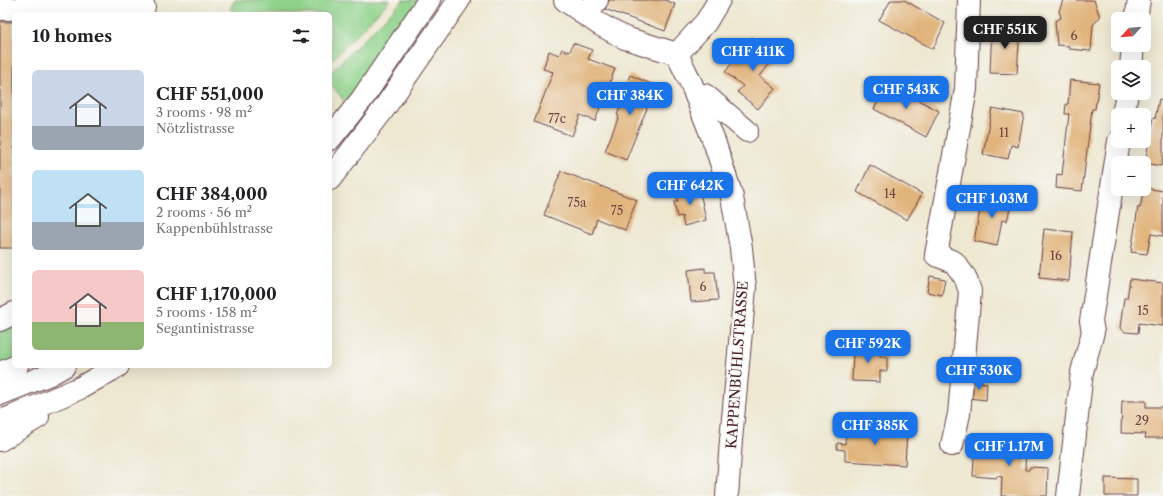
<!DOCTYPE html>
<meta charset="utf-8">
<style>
body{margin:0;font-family:"Libre Caslon Text",serif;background:#f6f6f6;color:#202124;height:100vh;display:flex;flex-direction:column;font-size:15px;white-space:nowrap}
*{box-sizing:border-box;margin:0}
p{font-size:13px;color:#757577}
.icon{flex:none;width:22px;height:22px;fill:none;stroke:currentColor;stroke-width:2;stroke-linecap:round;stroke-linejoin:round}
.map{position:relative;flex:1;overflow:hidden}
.sheet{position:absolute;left:12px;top:12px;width:320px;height:356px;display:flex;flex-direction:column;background:#fff;border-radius:6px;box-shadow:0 4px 16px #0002}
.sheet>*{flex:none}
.needle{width:26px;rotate:244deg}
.fabs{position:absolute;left:1111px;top:12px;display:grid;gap:8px}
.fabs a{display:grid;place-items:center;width:40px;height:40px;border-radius:6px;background:#fff;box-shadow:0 4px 16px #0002;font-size:20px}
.price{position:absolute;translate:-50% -34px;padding:0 9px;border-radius:8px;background:#1a73e8;color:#fff;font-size:13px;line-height:26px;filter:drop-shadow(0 1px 2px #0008)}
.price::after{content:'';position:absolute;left:50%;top:24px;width:12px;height:9px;margin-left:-6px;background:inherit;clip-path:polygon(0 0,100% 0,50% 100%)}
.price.on{background:#222;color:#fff}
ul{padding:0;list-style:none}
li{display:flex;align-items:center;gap:12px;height:100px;padding:0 20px}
li span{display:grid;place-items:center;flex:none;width:112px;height:80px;border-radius:6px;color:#555}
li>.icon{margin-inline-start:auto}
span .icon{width:48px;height:48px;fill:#fffc;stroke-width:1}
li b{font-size:17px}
h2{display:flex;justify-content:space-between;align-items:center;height:48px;padding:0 20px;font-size:17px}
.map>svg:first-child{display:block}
.green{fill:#90d38b;stroke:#6d795b}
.building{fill:#e1b47c}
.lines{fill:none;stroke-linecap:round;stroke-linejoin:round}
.minor-casing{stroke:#633d44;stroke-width:24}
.minor{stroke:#fff;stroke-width:22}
.labels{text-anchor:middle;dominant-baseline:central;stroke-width:3;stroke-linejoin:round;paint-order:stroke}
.number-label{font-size:12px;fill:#70443f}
.street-label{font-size:14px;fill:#4a1f2b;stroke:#f6f6f2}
</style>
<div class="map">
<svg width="1163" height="496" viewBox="0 0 1163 496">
<rect width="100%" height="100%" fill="#f6f6f2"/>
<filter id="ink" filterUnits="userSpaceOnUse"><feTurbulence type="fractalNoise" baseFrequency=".025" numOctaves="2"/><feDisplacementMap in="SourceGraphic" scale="8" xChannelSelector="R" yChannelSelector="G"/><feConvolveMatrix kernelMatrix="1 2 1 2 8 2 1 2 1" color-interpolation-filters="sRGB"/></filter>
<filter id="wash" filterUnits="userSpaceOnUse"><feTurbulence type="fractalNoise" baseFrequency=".012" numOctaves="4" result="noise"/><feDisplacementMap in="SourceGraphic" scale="16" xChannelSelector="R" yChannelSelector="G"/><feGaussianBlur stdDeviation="0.9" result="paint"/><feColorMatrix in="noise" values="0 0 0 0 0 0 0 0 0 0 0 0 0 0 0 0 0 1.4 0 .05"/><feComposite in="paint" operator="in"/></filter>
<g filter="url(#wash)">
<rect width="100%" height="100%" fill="#eee8d1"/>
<!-- green -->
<g class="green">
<polygon points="235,0 390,0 330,62 330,14 238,14 230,9"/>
<polygon points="403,0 418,0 379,56 345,102 330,83 330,73"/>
<polygon points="14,323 14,360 0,364 0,330"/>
</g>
<g id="blocks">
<!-- building -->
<g class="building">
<polygon points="609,0 665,0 675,4 665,31 605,9"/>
<polygon points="891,0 904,0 945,23 933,49 879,20"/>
<polygon points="1063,0 1094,0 1100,17 1093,25 1091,51 1069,49 1069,46 1057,45 1055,21 1061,18 1059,11"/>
<rect x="0" y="22" width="14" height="226"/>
<polygon points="992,25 1020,27 1017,74 990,73"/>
<polygon points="752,37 776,55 760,76 775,88 758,109 737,92 743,86 725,72"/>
<polygon points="573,43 592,50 588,59 615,69 595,121 580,115 572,136 534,122 553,72 543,69 549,51 559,55 562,49 570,52"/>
<polygon points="630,75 656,86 626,160 605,151 619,116 617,115 622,103 625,104 627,99 621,96"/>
<polygon points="1070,80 1099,83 1095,109 1092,109 1082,191 1056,188 1057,174 1062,175 1069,114 1065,114 1066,104 1068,104"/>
<polygon points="887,83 939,111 926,137 874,109"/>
<polygon points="1159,99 1163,100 1163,156 1161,166 1145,163 1153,118 1155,119"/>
<polygon points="992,108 1024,114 1018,147 1011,145 1008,159 983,154"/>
<polygon points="870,165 922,194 907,220 857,192"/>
<polygon points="561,171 637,200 625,230 597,219 592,234 544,215"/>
<polygon points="699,187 706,220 684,226 682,216 677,217 674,202 678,202 675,192"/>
<polygon points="1144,188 1163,191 1163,236 1151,234 1147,254 1131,252 1138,207 1140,208"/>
<polygon points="983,194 1012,200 1007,221 1002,220 997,246 974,241"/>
<polygon points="1044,229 1073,232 1069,281 1039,278"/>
<polygon points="705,268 705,272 715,272 718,300 691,302 688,270"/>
<polygon points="930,276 945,279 942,295 927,292"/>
<polygon points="1130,279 1163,283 1163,326 1139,323 1138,333 1125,332 1120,328 1124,298 1127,298"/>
<polygon points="853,346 881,347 880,357 887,357 887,371 880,371 880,382 852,381"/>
<polygon points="973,382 987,383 986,400 968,398 969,392 973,392"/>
<polygon points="1122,401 1146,401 1146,407 1163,407 1163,438 1145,438 1146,434 1121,433"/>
<polygon points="846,428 907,431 905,465 845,461 845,450 837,449 837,443 845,444"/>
<polygon points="975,438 1026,440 1025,470 1029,470 1030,467 1048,468 1047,496 1001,496 1002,477 997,476 997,478 973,476"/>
<polygon points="1105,478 1137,479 1137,496 1105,496"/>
</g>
</g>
</g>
<g filter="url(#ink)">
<use href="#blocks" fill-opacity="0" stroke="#633d44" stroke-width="1"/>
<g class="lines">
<!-- minor casing -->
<g class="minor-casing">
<g id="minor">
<polyline points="565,0 599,24 625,38 677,54"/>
<polyline points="0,9 133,8 144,7"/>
<polyline points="585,15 597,0"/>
<polyline points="1136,19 1139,0"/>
<polyline points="677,54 691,83 715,144 732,197 741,248 745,288 731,440 727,496"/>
<polyline points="677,54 706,22 719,0"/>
<polyline points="1131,67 1133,45"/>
<polyline points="696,96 705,95 747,131"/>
<polyline points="1123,115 1127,93"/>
<polyline points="330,139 362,99 429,0"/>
<polyline points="330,179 383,110 459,0"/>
<polyline points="0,320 14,313"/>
<polyline points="0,373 17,366"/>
<polyline points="0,394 50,374 64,366"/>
<polyline points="0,421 14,416 80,388 118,366"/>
<polyline points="0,440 38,417"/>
<polyline points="952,445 959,414 970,291 965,277 954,262 936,255 966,89 969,0"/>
<polyline points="1068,496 1082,372 1093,332 1091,321 1119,141"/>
</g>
</g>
<!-- minor -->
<use href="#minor" class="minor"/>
</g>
</g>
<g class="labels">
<!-- number labels -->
<g class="number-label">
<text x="1074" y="35">6</text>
<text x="557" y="118">77c</text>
<text x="1004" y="132">11</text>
<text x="890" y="193">14</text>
<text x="577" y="202">75a</text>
<text x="617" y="210">75</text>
<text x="1056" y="255">16</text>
<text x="703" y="286">6</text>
<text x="1143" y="310">15</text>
<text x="1142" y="420">29</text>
</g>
<!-- street labels -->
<g class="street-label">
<text transform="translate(737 365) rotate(-86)">KAPPENBÜHLSTRASSE</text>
</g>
</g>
</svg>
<div class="fabs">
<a><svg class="needle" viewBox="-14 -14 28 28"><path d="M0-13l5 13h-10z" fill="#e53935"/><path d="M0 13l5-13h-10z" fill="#757577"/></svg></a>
<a><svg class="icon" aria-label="layers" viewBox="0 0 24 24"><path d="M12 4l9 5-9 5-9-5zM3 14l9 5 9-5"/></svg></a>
<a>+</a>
<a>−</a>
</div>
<b class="price on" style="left:1005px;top:50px">CHF 551K</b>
<b class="price" style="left:753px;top:72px">CHF 411K</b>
<b class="price" style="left:906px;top:110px">CHF 543K</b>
<b class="price" style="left:630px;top:116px">CHF 384K</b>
<b class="price" style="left:690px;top:206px">CHF 642K</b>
<b class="price" style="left:992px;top:219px">CHF 1.03M</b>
<b class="price" style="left:868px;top:364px">CHF 592K</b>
<b class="price" style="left:979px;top:391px">CHF 530K</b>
<b class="price" style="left:875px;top:446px">CHF 385K</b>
<b class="price" style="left:1009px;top:467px">CHF 1.17M</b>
<section class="sheet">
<h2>10 homes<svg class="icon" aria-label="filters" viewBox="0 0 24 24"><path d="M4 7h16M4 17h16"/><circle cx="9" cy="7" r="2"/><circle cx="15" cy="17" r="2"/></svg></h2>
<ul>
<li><span style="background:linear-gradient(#c9d6e8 70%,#9aa5b1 0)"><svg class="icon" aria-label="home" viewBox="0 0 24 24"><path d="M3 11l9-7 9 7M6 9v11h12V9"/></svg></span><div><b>CHF 551,000</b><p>3 rooms · 98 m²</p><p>Nötzlistrasse</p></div></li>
<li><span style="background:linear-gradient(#bfe0f5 65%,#9aa5b1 0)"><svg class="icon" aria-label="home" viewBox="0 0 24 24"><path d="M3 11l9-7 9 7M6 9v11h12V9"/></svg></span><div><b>CHF 384,000</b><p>2 rooms · 56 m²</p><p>Kappenbühlstrasse</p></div></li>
<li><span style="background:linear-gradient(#f6c9c9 65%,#8fb573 0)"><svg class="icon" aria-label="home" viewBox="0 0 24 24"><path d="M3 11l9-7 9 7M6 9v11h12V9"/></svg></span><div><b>CHF 1,170,000</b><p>5 rooms · 158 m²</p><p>Segantinistrasse</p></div></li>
</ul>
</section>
</div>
